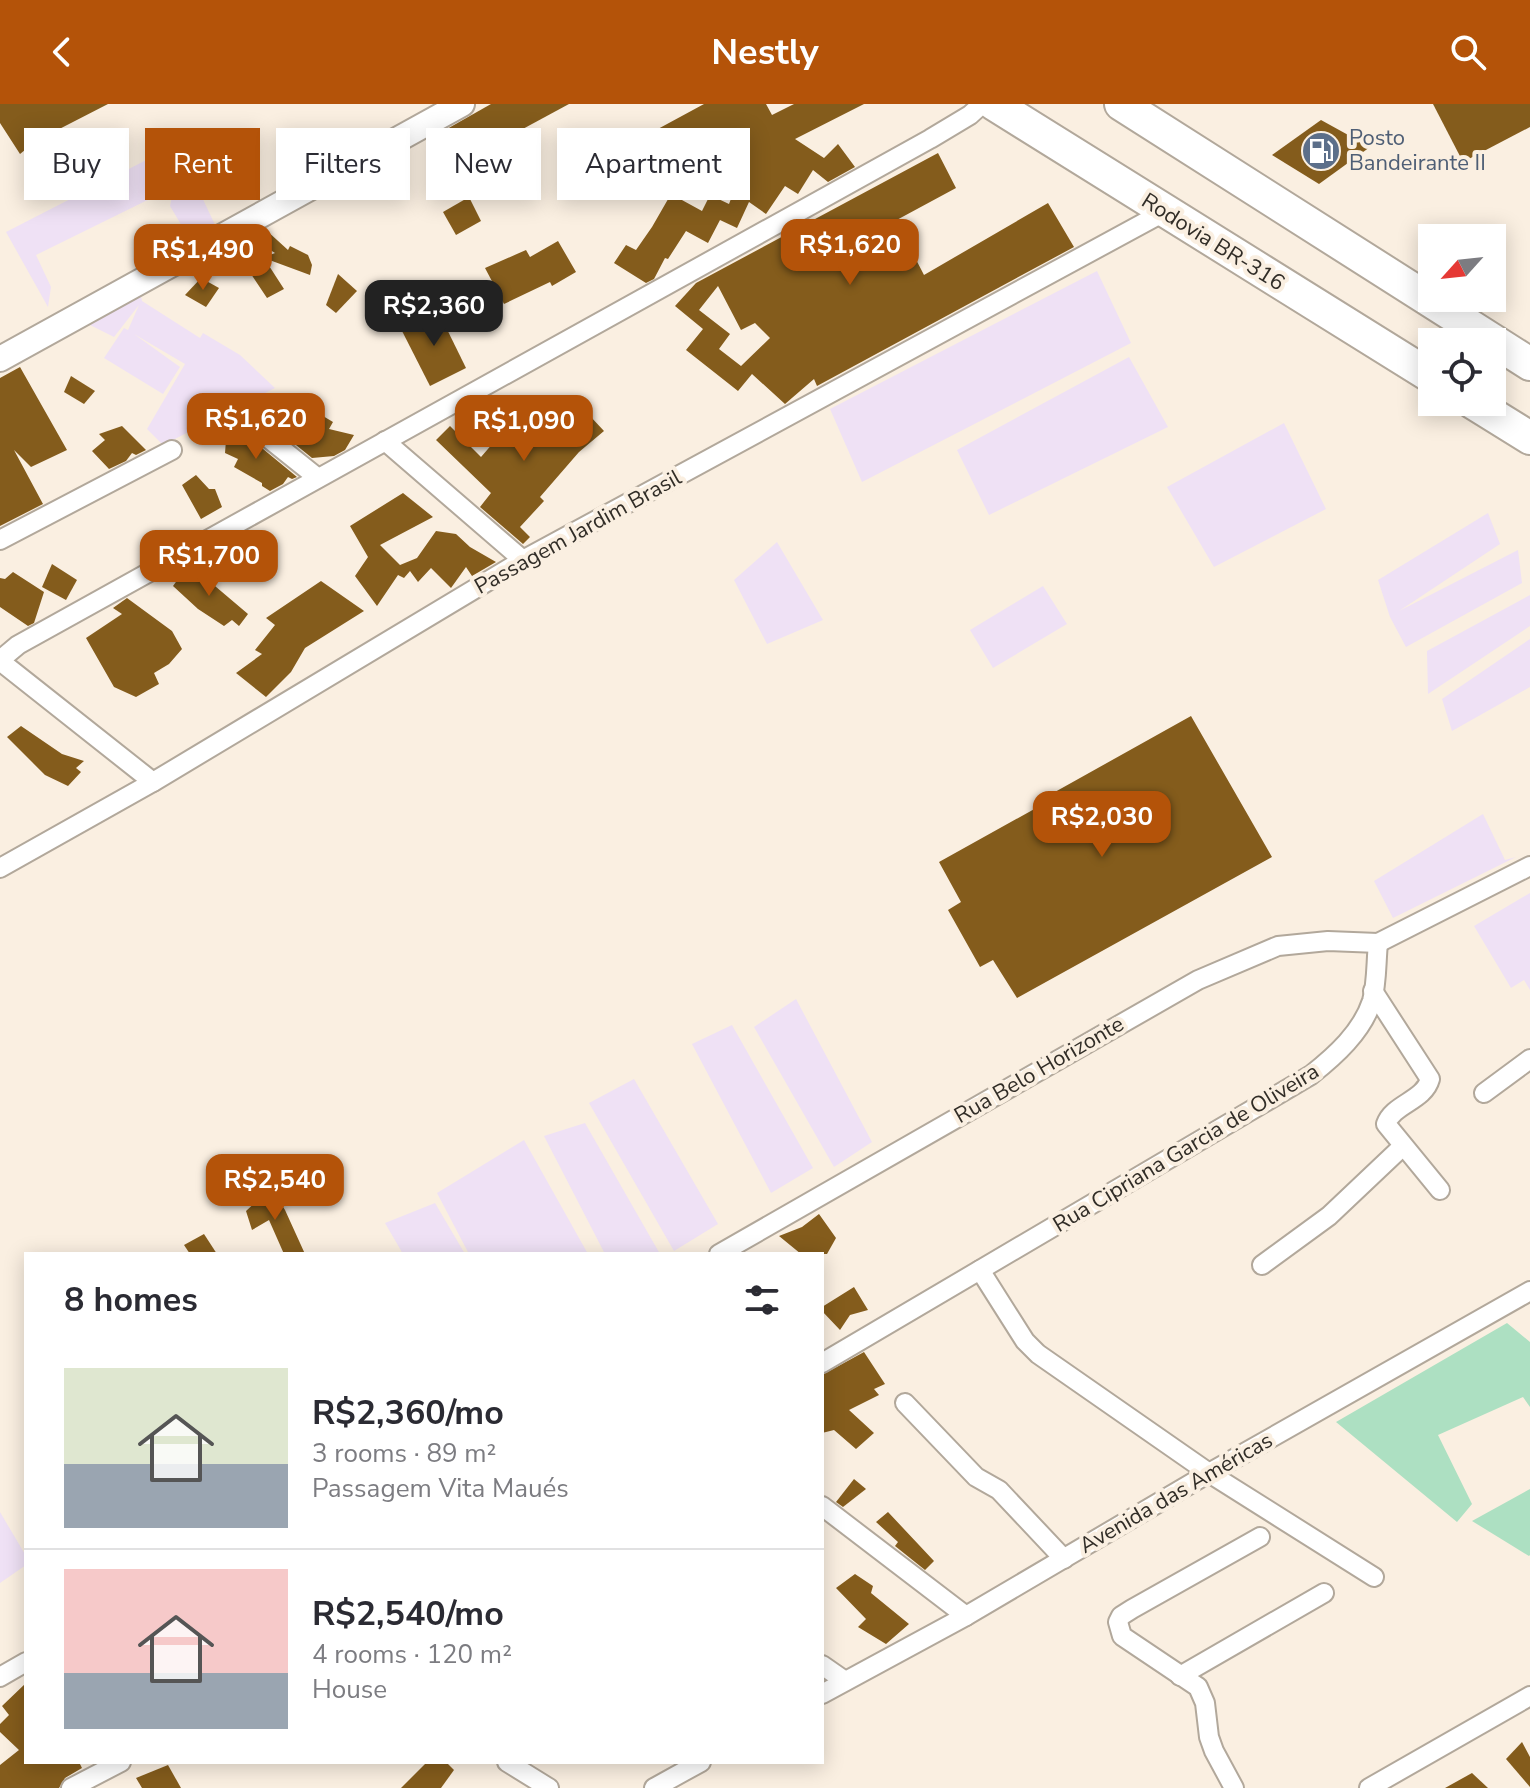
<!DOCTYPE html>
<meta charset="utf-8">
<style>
body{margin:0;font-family:"Nunito Sans",sans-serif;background:#f2f2f3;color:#2b2b33;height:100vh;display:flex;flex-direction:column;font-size:30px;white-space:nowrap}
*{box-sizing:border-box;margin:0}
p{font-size:26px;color:#7c7c81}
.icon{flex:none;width:44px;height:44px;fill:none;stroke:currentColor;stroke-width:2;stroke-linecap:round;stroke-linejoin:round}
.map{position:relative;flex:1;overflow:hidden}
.details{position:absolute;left:24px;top:1148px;width:800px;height:512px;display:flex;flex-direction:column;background:#fff;border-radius:0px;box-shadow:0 4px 20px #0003}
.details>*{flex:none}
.hud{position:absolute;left:24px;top:24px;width:800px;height:72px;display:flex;gap:16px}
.needle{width:52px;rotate:243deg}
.buttons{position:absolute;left:1418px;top:120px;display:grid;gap:16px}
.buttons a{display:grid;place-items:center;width:88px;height:88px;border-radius:0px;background:#fff;box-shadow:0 4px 20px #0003;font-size:40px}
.price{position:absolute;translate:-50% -68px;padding:0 18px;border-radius:16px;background:#b45309;color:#fff;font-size:26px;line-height:52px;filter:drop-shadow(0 2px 4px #0008)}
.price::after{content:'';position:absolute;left:50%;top:48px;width:24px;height:18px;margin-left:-12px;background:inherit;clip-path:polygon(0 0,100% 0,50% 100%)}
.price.active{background:#222;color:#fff}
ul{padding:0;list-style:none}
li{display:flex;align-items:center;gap:24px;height:200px;padding:0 40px}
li+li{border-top:2px solid #e1e1e2}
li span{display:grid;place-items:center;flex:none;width:224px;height:160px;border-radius:0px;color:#555}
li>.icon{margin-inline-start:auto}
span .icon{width:96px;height:96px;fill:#fffc;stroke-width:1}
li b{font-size:34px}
h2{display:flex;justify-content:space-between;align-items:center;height:96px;padding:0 40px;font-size:34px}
.tag{padding:0 28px;border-radius:0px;background:#fff;box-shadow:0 4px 20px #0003;font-size:28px;line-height:72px}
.tag.active{background:#b45309;color:#fff}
header{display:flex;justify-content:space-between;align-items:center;height:104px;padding:0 40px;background:#b45309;color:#fff;font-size:36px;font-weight:700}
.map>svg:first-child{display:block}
.industrial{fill:#efe1f5}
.green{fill:#ade0c2}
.building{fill:#845c1c;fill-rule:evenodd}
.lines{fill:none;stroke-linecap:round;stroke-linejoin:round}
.street-casing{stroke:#b2a89b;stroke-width:22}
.secondary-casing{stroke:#b2a89b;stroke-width:28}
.highway-casing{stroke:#b2a89b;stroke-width:36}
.street{stroke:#fff;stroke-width:18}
.secondary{stroke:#fff;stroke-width:24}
.highway{stroke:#fff;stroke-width:32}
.labels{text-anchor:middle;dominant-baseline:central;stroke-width:8;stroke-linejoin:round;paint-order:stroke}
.service-label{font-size:22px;fill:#4e5e75;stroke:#faefe1;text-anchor:start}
.street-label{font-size:22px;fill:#312d27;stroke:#faefe1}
</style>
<header><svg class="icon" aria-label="back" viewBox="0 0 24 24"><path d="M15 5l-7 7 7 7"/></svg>Nestly<svg class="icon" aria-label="search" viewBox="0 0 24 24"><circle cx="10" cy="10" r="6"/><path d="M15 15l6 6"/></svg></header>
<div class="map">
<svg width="1530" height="1684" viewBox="0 0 1530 1684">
<rect width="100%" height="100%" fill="#faefe1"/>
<!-- industrial -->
<g class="industrial">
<polygon points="195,31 202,58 191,70 217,125 192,139 170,102 174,83 36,151 51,183 48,203 6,128"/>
<polygon points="1097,167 1131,239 862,378 830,305"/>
<polygon points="141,192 142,197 200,234 203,229 240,251 275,284 163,341 147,325 185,260 134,230 180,263 163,290 104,254 124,224 128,226 139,201 114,233 90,221"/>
<polygon points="1129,253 1168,323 989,411 957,346"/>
<polygon points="1284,319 1326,405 1214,463 1167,383"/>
<polygon points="1488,409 1500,440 1399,507 1518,446 1522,479 1406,543 1390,513 1378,476"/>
<polygon points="777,438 823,516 767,540 734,476"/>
<polygon points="1043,482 1067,520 993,564 970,526"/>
<polygon points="1530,491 1530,522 1428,590 1427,547"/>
<polygon points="1530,535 1530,583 1452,627 1442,595"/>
<polygon points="1483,710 1505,756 1516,753 1393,814 1374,777"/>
<polygon points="1530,789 1530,886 1524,876 1511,884 1474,822"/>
<polygon points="796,895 872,1038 834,1063 754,923"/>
<polygon points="732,921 813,1064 771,1089 692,940"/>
<polygon points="634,975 718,1120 674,1147 589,999"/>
<polygon points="585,1019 660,1150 605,1150 544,1032"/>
<polygon points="524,1036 588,1150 469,1150 437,1089"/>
<polygon points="435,1099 465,1150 403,1150 385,1119"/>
<polygon points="0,1408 26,1452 26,1461 0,1479"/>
</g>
<!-- green -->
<g class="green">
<polygon points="1507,1219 1530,1238 1530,1303 1523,1293 1438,1331 1472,1400 1457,1418 1336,1318"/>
<polygon points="1530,1385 1530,1451 1529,1452 1472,1417"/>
</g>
<!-- building -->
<g class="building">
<polygon points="0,0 108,0 36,37 20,50 0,19"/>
<polygon points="491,0 569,0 449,65 431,34"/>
<polygon points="704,0 766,0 772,11 794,0 864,0 795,35 824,54 838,40 855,63 828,78 813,66 798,90 785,82 766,110 749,98 737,124 720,116 708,139 686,127 668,155 665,154 654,175 646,179 614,159 626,141 636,146 652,123 671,90 702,107 710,91 729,100 745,58 726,46 705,72 688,58 696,44 625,83 608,52"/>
<polygon points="1433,0 1530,0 1530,23 1463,58"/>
<polygon points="1321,16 1370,43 1319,80 1272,51"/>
<path d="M938 49 956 84 880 125 894 151 910 144 924 171 1048 99 1074 143 817 282 814 275 785 300 752 270 738 287 686 246 703 225 675 202 696 179ZM718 182 741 226 755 219 770 234 741 262 719 245 730 230 699 206Z"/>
<polygon points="469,93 481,117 456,131 443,108"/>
<polygon points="266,126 288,146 290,142 308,151 312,161 310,171 264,154 284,185 267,194 245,161 275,149 253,135"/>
<polygon points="558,137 576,168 552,182 550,178 504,200 485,164 526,146 530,153"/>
<polygon points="338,170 357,187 336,209 326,201"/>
<polygon points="201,174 219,184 206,203 185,191"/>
<polygon points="438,207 466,264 430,282 401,225"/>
<polygon points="20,263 67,346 31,363 14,346 43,400 0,422 0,274"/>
<polygon points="71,272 95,287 84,300 64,288"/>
<polygon points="575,296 604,327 579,348 540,393 544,397 520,423 530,433 523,440 480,403 491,389 436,336 450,322 481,353 519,309 540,328"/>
<polygon points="298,297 333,318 329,325 354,331 345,346 334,352 312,354 280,328"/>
<polygon points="122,322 146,346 136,351 132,349 126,357 109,365 92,347 105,336 99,330"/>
<polygon points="241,323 246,331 297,373 292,375 288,373 283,380 270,387 262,382 262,379 234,363 238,355 225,349 226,336"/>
<polygon points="196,371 209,385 215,385 222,403 201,415 182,381"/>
<polygon points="403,389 433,413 380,441 400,461 417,454 436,427 456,430 470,443 496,458 472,472 466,463 451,484 431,464 418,478 410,467 404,474 398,471 377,502 355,472 368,453 350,422"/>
<polygon points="52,460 77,476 66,496 42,483"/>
<polygon points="189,460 248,510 239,522 232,516 224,522 198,505 173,482"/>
<polygon points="13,468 44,488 34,519 28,522 0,503 0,474 5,475"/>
<polygon points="321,477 364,507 305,544 291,568 266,593 236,569 262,550 255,546 275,521 266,514"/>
<polygon points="127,494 172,527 182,545 169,560 154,569 159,580 136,593 114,583 86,534 122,510 113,504"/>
<polygon points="1191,612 1272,753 1017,894 993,856 980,863 948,806 961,798 939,758 1038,703 1037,698"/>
<polygon points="21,622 62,650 84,657 76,664 81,668 68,682 45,671 7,633"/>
<polygon points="271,1084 285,1106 305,1150 284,1150 269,1116 252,1126 246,1107"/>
<polygon points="819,1110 836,1134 827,1150 801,1150 779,1132 802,1123"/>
<polygon points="204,1130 217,1150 190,1150 184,1141"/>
<polygon points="854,1183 868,1206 850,1211 840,1226 822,1207 822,1203"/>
<polygon points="864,1248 885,1280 874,1285 879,1291 849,1306 874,1329 856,1345 834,1326 822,1329 822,1271"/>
<polygon points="854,1375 866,1385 843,1403 836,1398"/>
<polygon points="888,1408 934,1457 925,1466 895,1442 898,1438 876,1418"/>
<polygon points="855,1470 873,1482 871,1489 909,1520 886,1540 858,1523 866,1515 836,1484"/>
<polygon points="26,1579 26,1658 79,1658 82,1664 65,1674 59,1684 0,1684 0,1661 19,1646 0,1628 0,1620 9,1611 2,1602"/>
<polygon points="1522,1638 1530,1653 1530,1683 1506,1655"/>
<polygon points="427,1658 446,1658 454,1666 441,1684 401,1684"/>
<polygon points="168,1661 181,1684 142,1684 136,1674"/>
<polygon points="1472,1669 1488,1684 1445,1684"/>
</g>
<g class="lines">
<!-- street casing -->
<g class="street-casing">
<g id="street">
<polyline points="253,322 318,374"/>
<polyline points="385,337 523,456"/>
<polyline points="0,436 172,346"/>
<polyline points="0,556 18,541 930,35 970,11 982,0"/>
<polyline points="0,557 153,678"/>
<polyline points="0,764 153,678 523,456 1164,108"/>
<polyline points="1378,839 1530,762"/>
<path d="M1373 887 1430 975C1424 997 1393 1000 1386 1020L1440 1086"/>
<polyline points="1484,989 1530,955"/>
<polyline points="719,1150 1198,876 1278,842 1328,837 1378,839"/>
<polyline points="1262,1161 1329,1112 1403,1042"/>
<polyline points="980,1166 1025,1237 1038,1250 1209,1369 1374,1473"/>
<path d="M822 1259 1311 971C1335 952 1362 928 1372 897 1377 879 1376 858 1378 839"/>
<polyline points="905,1299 976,1373 999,1386 1064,1455"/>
<polyline points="822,1402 966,1512"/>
<polyline points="822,1561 845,1577"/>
<polyline points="1180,1572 1324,1489"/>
<polyline points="0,1573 26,1558"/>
<polyline points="822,1590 966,1512 1209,1369 1530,1187"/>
<polyline points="507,1658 549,1684"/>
<polyline points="71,1684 121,1658"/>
<polyline points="654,1684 701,1658"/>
<polyline points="1234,1684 1214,1647 1209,1633 1205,1599 1198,1583 1122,1532 1118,1518 1121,1512 1132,1505 1260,1433"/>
<polyline points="1369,1684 1530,1592"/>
</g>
</g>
<!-- secondary casing -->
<g class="secondary-casing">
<polyline id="secondary" points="0,255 462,0"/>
</g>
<!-- highway casing -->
<g class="highway-casing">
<g id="highway">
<polyline points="994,0 1432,273"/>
<polyline points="1121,0 1530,260"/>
<polyline points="1472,298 1530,334"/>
</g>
</g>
<!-- street -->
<use href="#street" class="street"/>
<!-- secondary -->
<use href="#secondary" class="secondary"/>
<!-- highway -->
<use href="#highway" class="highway"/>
</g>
<!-- icons -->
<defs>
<g id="fuel-disc" transform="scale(2)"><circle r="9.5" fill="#5c6f8a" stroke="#faefe1"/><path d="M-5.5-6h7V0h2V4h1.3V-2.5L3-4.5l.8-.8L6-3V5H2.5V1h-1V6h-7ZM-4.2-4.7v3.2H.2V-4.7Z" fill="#fff"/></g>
</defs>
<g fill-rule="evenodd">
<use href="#fuel-disc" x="1321" y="47"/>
</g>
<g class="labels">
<!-- service labels -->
<g class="service-label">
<text x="1349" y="34">Posto<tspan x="1349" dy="25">Bandeirante II</tspan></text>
</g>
<!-- street labels -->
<g class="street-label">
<text transform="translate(1213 138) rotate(32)">Rodovia BR-316</text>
<text transform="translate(578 428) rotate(-29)">Passagem Jardim Brasil</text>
<text transform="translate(1039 966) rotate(-30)">Rua Belo Horizonte</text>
<text transform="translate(1186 1044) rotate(-31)">Rua Cipriana Garcia de Oliveira</text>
<text transform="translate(1176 1389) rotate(-30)">Avenida das Américas</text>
</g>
</g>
</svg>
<div class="buttons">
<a><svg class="needle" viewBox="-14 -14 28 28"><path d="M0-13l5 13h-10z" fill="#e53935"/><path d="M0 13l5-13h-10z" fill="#7c7c81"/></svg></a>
<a><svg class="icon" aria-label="locate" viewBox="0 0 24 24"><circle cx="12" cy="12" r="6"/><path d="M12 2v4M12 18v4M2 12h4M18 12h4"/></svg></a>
</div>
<b class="price" style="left:850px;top:183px">R$1,620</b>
<b class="price" style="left:203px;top:188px">R$1,490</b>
<b class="price active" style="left:434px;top:244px">R$2,360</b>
<b class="price" style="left:256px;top:357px">R$1,620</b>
<b class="price" style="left:524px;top:359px">R$1,090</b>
<b class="price" style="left:209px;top:494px">R$1,700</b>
<b class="price" style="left:1102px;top:755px">R$2,030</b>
<b class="price" style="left:275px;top:1118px">R$2,540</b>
<div class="hud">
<a class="tag">Buy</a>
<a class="tag active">Rent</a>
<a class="tag">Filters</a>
<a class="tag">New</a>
<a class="tag">Apartment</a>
</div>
<section class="details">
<h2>8 homes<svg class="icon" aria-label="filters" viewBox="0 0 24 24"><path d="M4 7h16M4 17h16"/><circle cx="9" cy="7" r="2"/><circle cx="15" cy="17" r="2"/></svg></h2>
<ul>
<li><span style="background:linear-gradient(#dfe7d0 60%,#9aa5b1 0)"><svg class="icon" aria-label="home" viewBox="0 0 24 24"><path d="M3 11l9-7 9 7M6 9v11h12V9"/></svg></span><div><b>R$2,360/mo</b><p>3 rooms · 89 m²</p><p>Passagem Vita Maués</p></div></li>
<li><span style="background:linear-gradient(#f6c9c9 65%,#9aa5b1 0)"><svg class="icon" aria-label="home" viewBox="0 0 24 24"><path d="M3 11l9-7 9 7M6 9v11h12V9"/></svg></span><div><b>R$2,540/mo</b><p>4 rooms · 120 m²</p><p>House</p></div></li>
</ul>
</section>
</div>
